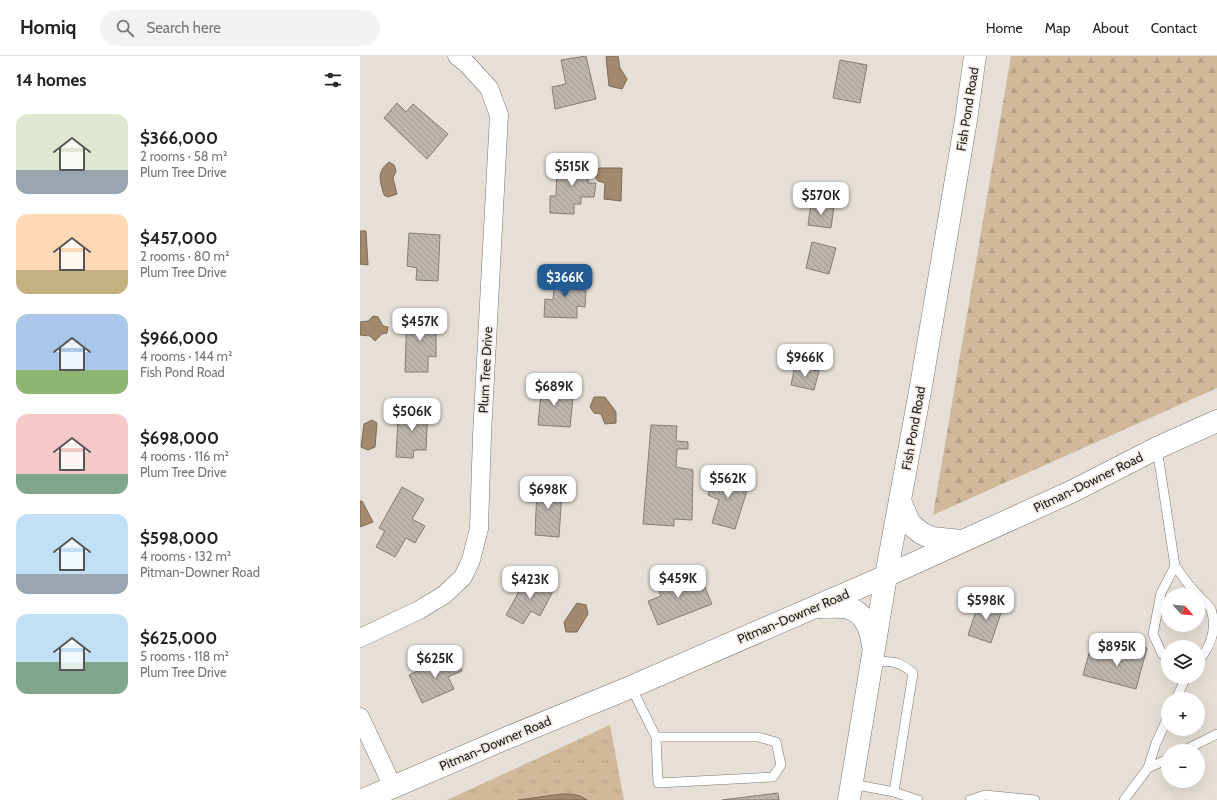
<!DOCTYPE html>
<meta charset="utf-8">
<style>
body{margin:0;font-family:Cabin,sans-serif;background:#f2f2f2;color:#222;height:100vh;display:flex;flex-direction:column;font-size:15px;white-space:nowrap}
*{box-sizing:border-box;margin:0}
p{font-size:13px;color:#767676}
.icon{flex:none;width:22px;height:22px;fill:none;stroke:currentColor;stroke-width:2;stroke-linecap:round;stroke-linejoin:round}
.map{position:relative;flex:1;overflow:hidden}
.sheet{display:flex;flex-direction:column;background:#fff;width:360px}
.sheet>*{flex:none}
.needle{width:26px;rotate:117deg}
.fabs{position:absolute;left:801px;top:532px;display:grid;gap:8px}
.fabs a{display:grid;place-items:center;width:44px;height:44px;border-radius:50%;background:#fff;box-shadow:0 4px 16px #0002;font-size:20px}
.price{position:absolute;translate:-50% -34px;padding:0 9px;border-radius:8px;background:#fff;color:#222;font-size:13px;line-height:26px;filter:drop-shadow(0 1px 2px #0008)}
.price::after{content:'';position:absolute;left:50%;top:24px;width:12px;height:9px;margin-left:-6px;background:inherit;clip-path:polygon(0 0,100% 0,50% 100%)}
.price.current{background:#225b93;color:#fff}
ul{padding:0;list-style:none}
li{display:flex;align-items:center;gap:12px;height:100px;padding:0 16px}
li span{display:grid;place-items:center;flex:none;width:112px;height:80px;border-radius:12px;color:#555}
li>.icon{margin-inline-start:auto}
span .icon{width:48px;height:48px;fill:#fffc;stroke-width:1}
li b{font-size:17px}
h2{display:flex;justify-content:space-between;align-items:center;height:48px;padding:0 16px;font-size:17px}
header{display:flex;align-items:center;gap:24px;box-sizing:border-box;height:56px;padding:0 20px;background:#fff;border-bottom:1px solid #e0e0e0}
header strong{font-size:19px}
nav{display:flex;gap:22px;margin-inline-start:auto;font-size:14px}
.search{width:280px;height:36px;background:#f2f2f2;display:flex;align-items:center;gap:10px;box-sizing:border-box;padding:0 14px;border-radius:22px;color:#767676;font-size:15px}
main{display:flex;flex:1;min-height:0}
.map>svg:first-child{display:block}
.grass{fill:url(#grass-tufts)}
.forest{fill:url(#forest-firs)}
.water{fill:#a2896d;stroke:#7c6a55}
.building{fill:url(#building-back-hatch);stroke:#837d77}
.lines{fill:none;stroke-linecap:round;stroke-linejoin:round}
.lane-casing{stroke:#7a746d;stroke-width:10}
.street-casing{stroke:#7a746d;stroke-width:19}
.secondary-casing{stroke:#7a746d;stroke-width:23}
.lane{stroke:#fff;stroke-width:9}
.street{stroke:#fff;stroke-width:18}
.secondary{stroke:#fff;stroke-width:22}
.labels{text-anchor:middle;dominant-baseline:central;stroke-width:3.5;stroke-linejoin:round;paint-order:stroke}
.street-label{font-size:13px;fill:#22201d;stroke:#f2ece5}
</style>
<header>
<strong>Homiq</strong>
<div class="search"><svg class="icon" aria-label="search" viewBox="0 0 24 24"><circle cx="10" cy="10" r="6"/><path d="M15 15l6 6"/></svg>Search here</div>
<nav><a>Home</a><a>Map</a><a>About</a><a>Contact</a></nav>
</header>
<main>
<section class="sheet">
<h2>14 homes<svg class="icon" aria-label="filters" viewBox="0 0 24 24"><path d="M4 7h16M4 17h16"/><circle cx="9" cy="7" r="2"/><circle cx="15" cy="17" r="2"/></svg></h2>
<ul>
<li><span style="background:linear-gradient(#dfe7d0 70%,#9aa5b1 0)"><svg class="icon" aria-label="home" viewBox="0 0 24 24"><path d="M3 11l9-7 9 7M6 9v11h12V9"/></svg></span><div><b>$366,000</b><p>2 rooms · 58 m²</p><p>Plum Tree Drive</p></div></li>
<li><span style="background:linear-gradient(#ffd9b3 70%,#c2b280 0)"><svg class="icon" aria-label="home" viewBox="0 0 24 24"><path d="M3 11l9-7 9 7M6 9v11h12V9"/></svg></span><div><b>$457,000</b><p>2 rooms · 80 m²</p><p>Plum Tree Drive</p></div></li>
<li><span style="background:linear-gradient(#a9c7e8 70%,#8fb573 0)"><svg class="icon" aria-label="home" viewBox="0 0 24 24"><path d="M3 11l9-7 9 7M6 9v11h12V9"/></svg></span><div><b>$966,000</b><p>4 rooms · 144 m²</p><p>Fish Pond Road</p></div></li>
<li><span style="background:linear-gradient(#f6c9c9 75%,#7fa58c 0)"><svg class="icon" aria-label="home" viewBox="0 0 24 24"><path d="M3 11l9-7 9 7M6 9v11h12V9"/></svg></span><div><b>$698,000</b><p>4 rooms · 116 m²</p><p>Plum Tree Drive</p></div></li>
<li><span style="background:linear-gradient(#bfe0f5 75%,#9aa5b1 0)"><svg class="icon" aria-label="home" viewBox="0 0 24 24"><path d="M3 11l9-7 9 7M6 9v11h12V9"/></svg></span><div><b>$598,000</b><p>4 rooms · 132 m²</p><p>Pitman-Downer Road</p></div></li>
<li><span style="background:linear-gradient(#bfe0f5 60%,#7fa58c 0)"><svg class="icon" aria-label="home" viewBox="0 0 24 24"><path d="M3 11l9-7 9 7M6 9v11h12V9"/></svg></span><div><b>$625,000</b><p>5 rooms · 118 m²</p><p>Plum Tree Drive</p></div></li>
</ul>
</section>
<div class="map">
<svg width="857" height="744" viewBox="0 0 857 744">
<defs>
<pattern id="grass-tufts" width="24" height="20" patternUnits="userSpaceOnUse"><rect width="24" height="20" fill="#d1b89a"/><path d="M3 7l-1-3M5 7V3M7 7l1-3M15 17l-1-3M17 17v-4M19 17l1-3" fill="none" stroke="#b39e84"/></pattern>
<pattern id="forest-firs" width="22" height="20" patternUnits="userSpaceOnUse"><rect width="22" height="20" fill="#d1b89a"/><path d="M5 1l3.5 6h-7zM16 11l3.5 6h-7z" fill="#b39e84"/></pattern>
<pattern id="building-back-hatch" width="6" height="6" patternUnits="userSpaceOnUse"><rect width="6" height="6" fill="#bbb5ae"/><path d="M-1 5l2 2M0 0l6 6M5-1l2 2" fill="none" stroke="#a09b95"/></pattern>
</defs>
<rect width="100%" height="100%" fill="#e5dfd7"/>
<!-- grass -->
<polygon class="grass" points="250,669 264,744 87,744"/>
<!-- forest -->
<polygon class="forest" points="651,0 857,0 857,332 573,459"/>
<!-- water -->
<g class="water">
<polygon points="247,0 258,0 260,12 267,23 262,33 249,30 246,1"/>
<path d="M29 106 34 109 36 115 33 122 37 138 28 141 24 139C20 125 16 116 29 106Z"/>
<polygon points="239,112 262,112 261,145 244,143 245,127 238,125 233,118"/>
<polygon points="0,175 6,175 8,209 0,208"/>
<polygon points="13,260 18,261 23,270 28,271 27,277 22,278 15,285 10,280 0,279 0,266 8,265"/>
<polygon points="234,341 245,341 256,356 256,367 245,368 241,358 234,357 230,351"/>
<polygon points="12,364 17,367 15,391 8,394 1,391 4,368"/>
<polygon points="0,445 2,445 13,466 0,471"/>
<polygon points="217,547 226,549 228,558 217,576 206,576 204,566"/>
<path d="M202 738C211 738 219 738 227 744H158Z"/>
</g>
<!-- building -->
<g class="building">
<polygon points="226,0 236,43 195,53 192,31 206,28 201,4"/>
<polygon points="480,4 507,9 500,47 473,42"/>
<polygon points="37,47 46,56 53,48 88,78 67,103 24,62"/>
<polygon points="207,105 230,106 228,127 236,127 234,141 221,141 221,148 214,148 214,158 190,157 190,140 196,140 197,111 206,112"/>
<polygon points="451,147 474,150 471,172 448,169"/>
<polygon points="49,177 80,179 78,225 56,224 57,212 47,210"/>
<polygon points="452,186 476,192 469,218 446,212"/>
<polygon points="195,218 219,220 218,234 226,234 225,251 217,250 217,262 184,261 185,243 193,244"/>
<polygon points="47,256 67,256 67,266 76,267 76,301 68,300 68,316 45,316"/>
<polygon points="435,310 459,315 454,334 431,329"/>
<polygon points="182,326 200,327 200,340 213,342 210,371 178,369"/>
<polygon points="46,350 68,351 66,394 54,394 53,402 36,401 38,362 44,362"/>
<polygon points="291,369 317,370 316,385 328,386 328,393 317,393 316,411 333,414 332,464 314,463 314,470 283,468"/>
<polygon points="356,416 390,425 375,473 352,467 359,444 348,439"/>
<polygon points="184,423 198,424 197,436 202,436 199,481 175,479 177,432 183,433"/>
<polygon points="42,431 64,443 52,463 65,470 55,487 46,482 35,501 16,491 25,475 19,472"/>
<polygon points="312,518 318,532 341,522 352,548 298,569 288,545 301,540 295,526"/>
<polygon points="168,519 194,533 180,560 171,555 163,568 146,559"/>
<polygon points="620,543 643,551 631,587 608,579"/>
<polygon points="768,588 787,592 776,633 723,619 730,594 764,603"/>
<polygon points="94,598 102,615 88,621 94,633 62,647 49,619"/>
<polygon points="418,737 419,744 362,744"/>
</g>
<g class="lines">
<!-- lane casing -->
<g class="lane-casing">
<g id="lane">
<polyline points="797,392 815,510 829,529 838,539"/>
<path d="M838 539C842 544 848 548 851 553 857 573 851 591 838 605"/>
<polyline points="808,602 802,598 793,578 801,537 815,510"/>
<path d="M512 605C532 606 538 604 553 617L534 736"/>
<polyline points="271,631 296,681 298,727 413,721 421,709 416,686 398,681 296,681"/>
<polyline points="816,643 826,621"/>
<polyline points="823,695 857,678"/>
<polyline points="788,712 808,703"/>
<polyline points="492,728 534,736 558,744"/>
<polyline points="610,744 625,739 675,744"/>
<polyline points="764,744 788,712 796,687 808,661"/>
</g>
</g>
<!-- street casing -->
<g class="street-casing">
<g id="street">
<polyline points="0,582 59,554 84,539 103,521 111,504 119,473 122,379 139,59 129,32 107,8 97,0"/>
<polyline points="0,661 33,731"/>
</g>
</g>
<!-- secondary casing -->
<g class="secondary-casing">
<g id="secondary">
<polyline points="540,445 550,468 561,477 572,482 601,485"/>
<path d="M461 551C470 551 481 550 489 552 506 558 511 574 513 590"/>
<polyline points="3,744 142,684 271,631 526,520 713,435 797,392 857,365"/>
<polyline points="489,744 526,520 561,330 606,64 615,0"/>
</g>
</g>
<!-- lane -->
<use href="#lane" class="lane"/>
<!-- street -->
<use href="#street" class="street"/>
<!-- secondary -->
<use href="#secondary" class="secondary"/>
</g>
<g class="labels">
<!-- street labels -->
<g class="street-label">
<text transform="translate(607 53) rotate(-81)">Fish Pond Road</text>
<text transform="translate(125 314) rotate(-87)">Plum Tree Drive</text>
<text transform="translate(553 372) rotate(-80)">Fish Pond Road</text>
<text transform="translate(728 426) rotate(-26)">Pitman-Downer Road</text>
<text transform="translate(433 560) rotate(-23)">Pitman-Downer Road</text>
<text transform="translate(135 687) rotate(-23)">Pitman-Downer Road</text>
</g>
</g>
</svg>
<div class="fabs">
<a><svg class="needle" viewBox="-14 -14 28 28"><path d="M0-13l5 13h-10z" fill="#e53935"/><path d="M0 13l5-13h-10z" fill="#767676"/></svg></a>
<a><svg class="icon" aria-label="layers" viewBox="0 0 24 24"><path d="M12 4l9 5-9 5-9-5zM3 14l9 5 9-5"/></svg></a>
<a>+</a>
<a>−</a>
</div>
<b class="price" style="left:212px;top:131px">$515K</b>
<b class="price" style="left:461px;top:160px">$570K</b>
<b class="price current" style="left:205px;top:242px">$366K</b>
<b class="price" style="left:60px;top:286px">$457K</b>
<b class="price" style="left:445px;top:322px">$966K</b>
<b class="price" style="left:194px;top:351px">$689K</b>
<b class="price" style="left:52px;top:376px">$506K</b>
<b class="price" style="left:368px;top:443px">$562K</b>
<b class="price" style="left:188px;top:454px">$698K</b>
<b class="price" style="left:318px;top:543px">$459K</b>
<b class="price" style="left:170px;top:544px">$423K</b>
<b class="price" style="left:626px;top:565px">$598K</b>
<b class="price" style="left:757px;top:611px">$895K</b>
<b class="price" style="left:75px;top:623px">$625K</b>
</div>
</main>
